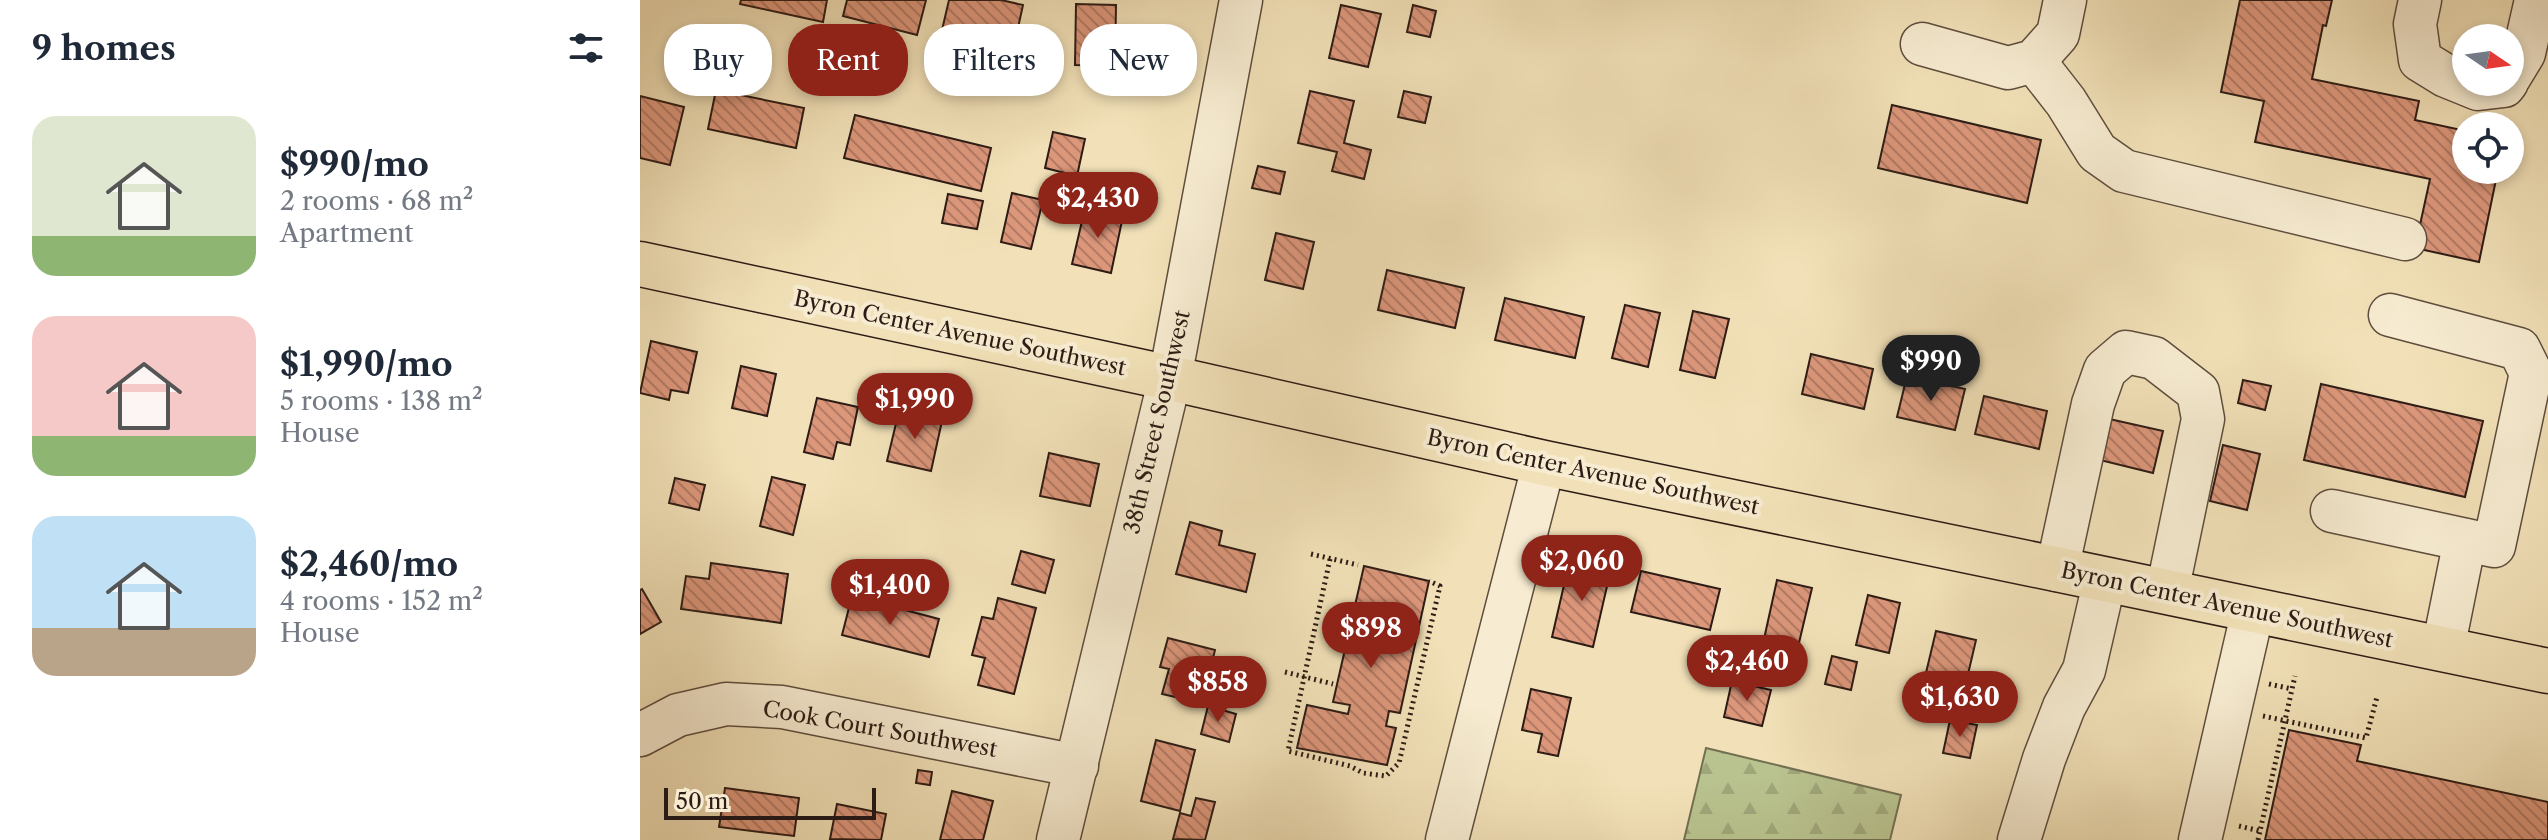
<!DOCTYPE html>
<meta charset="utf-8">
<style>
body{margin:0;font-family:"Libre Caslon Text",serif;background:#f2f2f3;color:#1f2937;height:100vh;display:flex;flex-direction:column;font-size:30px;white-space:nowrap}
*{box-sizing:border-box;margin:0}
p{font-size:26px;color:#747a83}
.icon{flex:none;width:44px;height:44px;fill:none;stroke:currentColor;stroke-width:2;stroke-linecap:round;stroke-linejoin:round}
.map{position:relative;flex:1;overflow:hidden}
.sheet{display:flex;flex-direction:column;background:#fff;width:640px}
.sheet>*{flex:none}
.hud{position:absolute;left:24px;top:24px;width:760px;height:72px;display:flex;gap:16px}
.needle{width:52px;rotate:103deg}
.tools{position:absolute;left:1812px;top:24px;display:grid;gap:16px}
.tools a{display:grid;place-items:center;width:72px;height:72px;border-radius:50%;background:#fff;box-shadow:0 4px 12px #0003;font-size:40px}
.scale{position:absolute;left:24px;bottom:20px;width:212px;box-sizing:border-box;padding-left:8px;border:4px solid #2d1c15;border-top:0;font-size:22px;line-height:28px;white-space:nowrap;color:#2d1c15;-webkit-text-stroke:6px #f7ecd1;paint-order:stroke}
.price{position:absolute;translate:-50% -68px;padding:0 18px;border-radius:28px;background:#8f2418;color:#fff;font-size:26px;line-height:52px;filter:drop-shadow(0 2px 4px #0008)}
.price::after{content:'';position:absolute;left:50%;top:48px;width:24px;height:18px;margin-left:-12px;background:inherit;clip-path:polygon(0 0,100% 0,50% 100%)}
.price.active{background:#222;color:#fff}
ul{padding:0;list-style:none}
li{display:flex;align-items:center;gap:24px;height:200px;padding:0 32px}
li span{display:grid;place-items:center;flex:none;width:224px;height:160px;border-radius:24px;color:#555}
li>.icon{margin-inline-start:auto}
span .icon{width:96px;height:96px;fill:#fffc;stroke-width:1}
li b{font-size:34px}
h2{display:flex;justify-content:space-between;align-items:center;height:96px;padding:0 32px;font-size:34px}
.chip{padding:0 28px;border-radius:32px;background:#fff;box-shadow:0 4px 12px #0003;font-size:28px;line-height:72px}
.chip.active{background:#8f2418;color:#fff}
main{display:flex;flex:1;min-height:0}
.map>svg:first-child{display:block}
.forest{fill:url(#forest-firs);stroke:#737052;stroke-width:2}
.building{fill:url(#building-back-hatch);stroke:#2d1c15;stroke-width:2}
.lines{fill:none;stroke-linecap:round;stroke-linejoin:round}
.minor-casing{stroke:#5e4d3e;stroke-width:45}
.major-casing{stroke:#2d1c15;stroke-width:47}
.path{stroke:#2d1c15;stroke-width:5;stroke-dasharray:2 4;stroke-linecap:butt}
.minor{stroke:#f7ecd1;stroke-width:42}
.major{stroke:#f2e1b8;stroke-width:44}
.labels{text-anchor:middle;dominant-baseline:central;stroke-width:8;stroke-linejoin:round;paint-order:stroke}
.street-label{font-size:22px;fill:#2d1c15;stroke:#f7ecd1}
</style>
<main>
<section class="sheet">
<h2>9 homes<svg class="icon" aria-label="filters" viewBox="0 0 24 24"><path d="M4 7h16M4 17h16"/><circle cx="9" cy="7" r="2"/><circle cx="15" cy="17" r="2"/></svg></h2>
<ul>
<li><span style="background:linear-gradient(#dfe7d0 75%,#8fb573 0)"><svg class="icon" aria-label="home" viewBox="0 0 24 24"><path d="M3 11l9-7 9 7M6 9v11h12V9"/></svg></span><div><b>$990/mo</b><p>2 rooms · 68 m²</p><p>Apartment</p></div></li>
<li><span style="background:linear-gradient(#f6c9c9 75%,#8fb573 0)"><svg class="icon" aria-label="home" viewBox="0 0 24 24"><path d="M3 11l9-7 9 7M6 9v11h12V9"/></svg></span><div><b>$1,990/mo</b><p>5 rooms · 138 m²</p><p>House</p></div></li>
<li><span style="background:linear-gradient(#bfe0f5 70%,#b9a48a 0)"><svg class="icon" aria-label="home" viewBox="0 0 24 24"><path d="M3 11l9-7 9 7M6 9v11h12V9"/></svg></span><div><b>$2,460/mo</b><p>4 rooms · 152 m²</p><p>House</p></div></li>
</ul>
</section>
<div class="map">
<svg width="1908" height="840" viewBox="0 0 1908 840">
<defs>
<pattern id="forest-firs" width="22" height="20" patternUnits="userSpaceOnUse" patternTransform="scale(2)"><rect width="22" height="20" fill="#b9c38f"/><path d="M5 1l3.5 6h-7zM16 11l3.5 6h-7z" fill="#9fa77a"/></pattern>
<pattern id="building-back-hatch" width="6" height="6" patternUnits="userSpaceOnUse" patternTransform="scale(2)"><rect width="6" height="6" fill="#dc977b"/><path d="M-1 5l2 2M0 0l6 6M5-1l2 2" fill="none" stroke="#b37a64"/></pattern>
</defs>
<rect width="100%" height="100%" fill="#f2e1b8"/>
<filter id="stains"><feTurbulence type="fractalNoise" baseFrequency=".0025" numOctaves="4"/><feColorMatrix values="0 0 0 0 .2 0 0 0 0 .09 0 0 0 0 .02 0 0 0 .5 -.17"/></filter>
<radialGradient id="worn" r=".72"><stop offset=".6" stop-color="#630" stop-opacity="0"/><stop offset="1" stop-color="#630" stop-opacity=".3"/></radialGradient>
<!-- forest -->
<polygon class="forest" points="1066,748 1261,795 1250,840 1044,840"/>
<!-- building -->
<g class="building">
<polygon points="101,0 187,0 183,22 100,4"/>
<polygon points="207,0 286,0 277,35 203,16"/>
<polygon points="309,0 361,0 383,5 374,46 302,30"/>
<polygon points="1600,0 1692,0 1686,26 1683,25 1672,79 1779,101 1775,120 1826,131 1826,170 1858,170 1839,262 1775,248 1790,179 1615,142 1624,101 1581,92"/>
<polygon points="436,4 476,5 475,66 435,65"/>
<polygon points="701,5 741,14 728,67 689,58"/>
<polygon points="773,5 796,11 790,37 767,32"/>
<polygon points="76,90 164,108 156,148 68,129"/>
<polygon points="670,91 714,101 704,143 731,150 724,179 692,171 697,152 658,143"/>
<polygon points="764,91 791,97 785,123 758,117"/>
<polygon points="0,96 44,107 30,165 0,158"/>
<polygon points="1252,105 1401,140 1387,203 1238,168"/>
<polygon points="215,115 351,148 341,191 204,158"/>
<polygon points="413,132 445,139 437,176 405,168"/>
<polygon points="618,166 645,172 640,194 612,188"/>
<polygon points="372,193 403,200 391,249 361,242"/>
<polygon points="308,194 343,201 337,229 302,223"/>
<polygon points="445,208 483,216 471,273 432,264"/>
<polygon points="636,233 674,242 663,289 625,280"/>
<polygon points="747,270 824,288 815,328 738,310"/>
<polygon points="865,298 944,317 935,358 855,340"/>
<polygon points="985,305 1020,313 1008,367 972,358"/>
<polygon points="1053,311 1089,319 1075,378 1040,370"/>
<polygon points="11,341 57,352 48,393 31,390 29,400 0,393"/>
<polygon points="1171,354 1233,369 1224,409 1162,394"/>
<polygon points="101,366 136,374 127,416 92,408"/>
<polygon points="1267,376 1325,389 1315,430 1257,417"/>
<polygon points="1603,380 1631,386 1625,410 1598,403"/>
<polygon points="1681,384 1843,421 1825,497 1664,460"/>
<polygon points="1344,396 1407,411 1399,449 1335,434"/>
<polygon points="177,398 218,407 210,445 197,442 193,459 164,452"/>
<polygon points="259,411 302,421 291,471 247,461"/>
<polygon points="1465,418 1523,431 1513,473 1456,459"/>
<polygon points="1583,445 1620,454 1607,510 1570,501"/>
<polygon points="409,453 459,464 450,506 400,496"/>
<polygon points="132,477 165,485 153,535 120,526"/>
<polygon points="35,478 65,485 59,510 29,503"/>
<polygon points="550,522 582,531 579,545 615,554 606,592 536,574"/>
<polygon points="381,551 414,560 405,593 372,584"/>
<polygon points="930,559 971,569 953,647 912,637"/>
<polygon points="71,563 148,574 141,623 41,609 46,576 69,579"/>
<polygon points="724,566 789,581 760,713 749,711 746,726 756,728 747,765 657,748 667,705 708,714 710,705 693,702"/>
<polygon points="1001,571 1080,589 1070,630 991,612"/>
<polygon points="1137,580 1172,588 1158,647 1124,639"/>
<polygon points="2,589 21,622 0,634 0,590"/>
<polygon points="1228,595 1260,603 1249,653 1216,645"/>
<polygon points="212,596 299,619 289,657 202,635"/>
<polygon points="358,598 396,608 374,694 338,685 345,658 332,655 342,617 353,619"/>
<polygon points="1296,631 1336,640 1325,687 1285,677"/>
<polygon points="528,638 575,650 562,703 522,694 529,669 520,667"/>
<polygon points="1192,656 1217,662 1211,690 1185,684"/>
<polygon points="1092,681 1131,690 1122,726 1084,717"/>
<polygon points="891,689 931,698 918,756 898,752 902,734 882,730"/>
<polygon points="568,706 596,714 589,742 561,734"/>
<polygon points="1310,720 1337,725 1330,758 1303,753"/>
<polygon points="1649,730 1721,745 1717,761 1908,802 1908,840 1625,840"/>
<polygon points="516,740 555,750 540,811 501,801"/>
<polygon points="278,770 292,772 290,785 276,783"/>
<polygon points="85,788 159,798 154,836 79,827"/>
<polygon points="312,791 353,801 343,840 300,840"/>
<polygon points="556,798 575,802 565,840 533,839 540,813 551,816"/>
<polygon points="197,804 246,814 241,840 190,839"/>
</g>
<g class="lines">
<!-- minor casing -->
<g class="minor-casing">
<g id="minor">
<polyline points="1780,0 1775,24 1780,60 1806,76 1838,89 1864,86 1867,82"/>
<polyline points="1282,44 1368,68 1394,61 1418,34 1425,0"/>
<polyline points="1394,61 1426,102 1457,152 1484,171 1765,239"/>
<polyline points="1870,76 1884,53 1896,0"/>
<polyline points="1692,511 1854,546 1891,373 1879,349 1750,315"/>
<polyline points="1417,570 1453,404 1465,370 1486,352 1514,358 1558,392 1563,419 1527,592"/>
<polyline points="1803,649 1825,540"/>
<polyline points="0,735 38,715 86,704 142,707 437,766"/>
<polyline points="418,840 530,378 601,0"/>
<polyline points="807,840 904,463"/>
<polyline points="1379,840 1404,759 1424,707 1444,670 1465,579"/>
<polyline points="1560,840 1613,610"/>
</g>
</g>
<!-- major casing -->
<g class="major-casing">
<polyline id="major" points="0,264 530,378 904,463 1908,671"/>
</g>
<!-- path -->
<g class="path">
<polyline points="671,554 718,565"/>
<polyline points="690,559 648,751 710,766 723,773 746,776 759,763 800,586 789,581"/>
<polyline points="645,672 693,684"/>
<polyline points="1629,684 1652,689"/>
<polyline points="1623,716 1726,738 1737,697"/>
<polyline points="1599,826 1620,831 1655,676"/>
<polyline points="1618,840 1620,831"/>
</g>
<!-- minor -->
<use href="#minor" class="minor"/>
<!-- major -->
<use href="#major" class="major"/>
</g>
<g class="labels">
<!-- street labels -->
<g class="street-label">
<text transform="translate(320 333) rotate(12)">Byron Center Avenue Southwest</text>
<text transform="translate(517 422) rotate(-77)">38th Street Southwest</text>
<text transform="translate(953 472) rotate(12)">Byron Center Avenue Southwest</text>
<text transform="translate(1587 605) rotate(12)">Byron Center Avenue Southwest</text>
<text transform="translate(240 729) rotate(10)">Cook Court Southwest</text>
</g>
</g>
<rect width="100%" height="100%" filter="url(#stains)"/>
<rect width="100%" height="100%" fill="url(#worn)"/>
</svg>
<div class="tools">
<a><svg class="needle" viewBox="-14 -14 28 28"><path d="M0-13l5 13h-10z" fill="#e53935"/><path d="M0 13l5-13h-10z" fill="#747a83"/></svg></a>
<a><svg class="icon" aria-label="locate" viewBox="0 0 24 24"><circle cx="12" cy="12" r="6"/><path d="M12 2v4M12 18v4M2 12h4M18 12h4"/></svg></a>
</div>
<div class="scale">50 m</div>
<b class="price" style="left:458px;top:240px">$2,430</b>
<b class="price active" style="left:1291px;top:403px">$990</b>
<b class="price" style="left:275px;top:441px">$1,990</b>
<b class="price" style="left:942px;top:603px">$2,060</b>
<b class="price" style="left:250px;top:627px">$1,400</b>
<b class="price" style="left:731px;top:670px">$898</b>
<b class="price" style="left:1107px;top:703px">$2,460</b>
<b class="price" style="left:578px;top:724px">$858</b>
<b class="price" style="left:1320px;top:739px">$1,630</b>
<div class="hud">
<a class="chip">Buy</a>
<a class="chip active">Rent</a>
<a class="chip">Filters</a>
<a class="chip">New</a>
</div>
</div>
</main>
